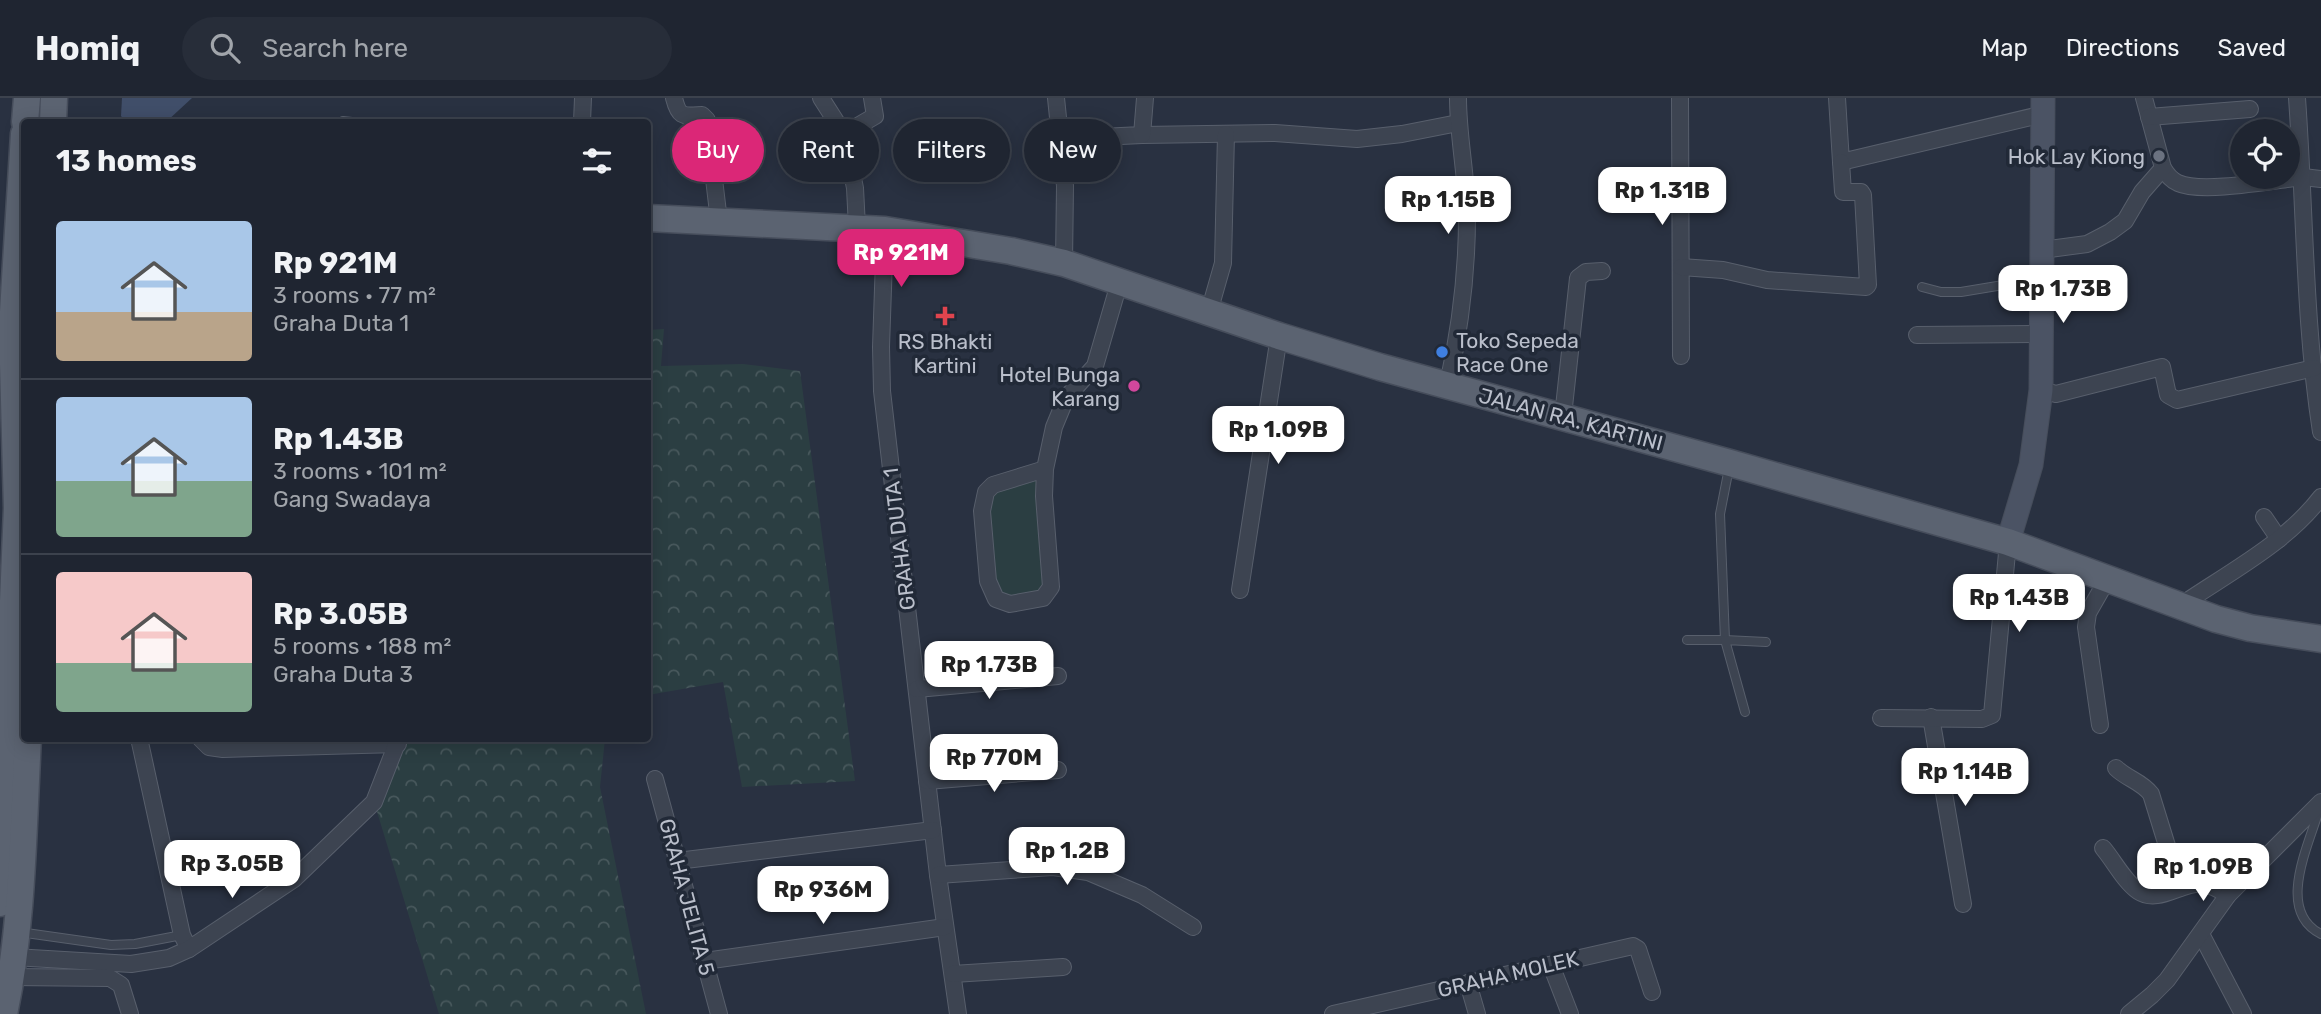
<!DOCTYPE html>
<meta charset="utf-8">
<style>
body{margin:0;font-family:Rubik,sans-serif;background:#272d39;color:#f1f3f6;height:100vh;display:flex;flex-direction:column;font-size:26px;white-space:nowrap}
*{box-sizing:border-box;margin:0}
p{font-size:23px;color:#a1a5ab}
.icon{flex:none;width:38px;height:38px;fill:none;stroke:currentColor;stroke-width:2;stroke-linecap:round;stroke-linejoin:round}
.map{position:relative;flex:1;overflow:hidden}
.panel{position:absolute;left:21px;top:21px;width:630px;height:623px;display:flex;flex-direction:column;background:#1f2531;border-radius:7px;box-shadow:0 4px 18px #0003,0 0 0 2px #3c424d}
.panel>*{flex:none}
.banner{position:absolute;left:672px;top:21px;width:665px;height:63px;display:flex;gap:14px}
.tools{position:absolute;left:2230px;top:21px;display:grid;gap:14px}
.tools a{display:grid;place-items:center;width:70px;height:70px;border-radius:50%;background:#1f2531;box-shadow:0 4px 18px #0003,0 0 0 2px #3c424d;font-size:35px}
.price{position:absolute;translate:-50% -60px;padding:0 16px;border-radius:14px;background:#fff;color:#222;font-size:23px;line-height:46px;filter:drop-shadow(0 2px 4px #0008)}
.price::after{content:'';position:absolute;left:50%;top:42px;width:21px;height:16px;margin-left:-10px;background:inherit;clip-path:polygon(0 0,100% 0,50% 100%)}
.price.on{background:#db2777;color:#fff}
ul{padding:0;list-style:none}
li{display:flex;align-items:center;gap:21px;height:175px;padding:0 35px}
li+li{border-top:2px solid #3c424d}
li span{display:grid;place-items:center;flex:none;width:196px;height:140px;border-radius:7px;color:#555}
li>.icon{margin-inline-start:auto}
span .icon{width:84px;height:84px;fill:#fffc;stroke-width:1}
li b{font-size:30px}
h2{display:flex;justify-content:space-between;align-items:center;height:84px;padding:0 35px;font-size:30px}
.tag{padding:0 24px;border-radius:32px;background:#1f2531;box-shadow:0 4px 18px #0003,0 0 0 2px #3c424d;font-size:24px;line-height:63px}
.tag.on{background:#db2777;color:#fff}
header{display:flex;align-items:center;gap:42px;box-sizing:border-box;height:98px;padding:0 35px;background:#1f2531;border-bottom:2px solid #3c424d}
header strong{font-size:33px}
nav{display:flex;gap:38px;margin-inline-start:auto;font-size:24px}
.search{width:490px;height:63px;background:#272d39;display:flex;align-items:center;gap:18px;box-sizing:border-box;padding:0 24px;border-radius:38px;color:#a1a5ab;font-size:26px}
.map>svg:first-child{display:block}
.forest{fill:url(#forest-crowns)}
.park{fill:#2b3e42}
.water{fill:#404e69}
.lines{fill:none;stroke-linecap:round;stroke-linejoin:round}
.lane-casing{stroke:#585f6c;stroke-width:10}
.street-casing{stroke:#585f6c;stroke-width:18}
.secondary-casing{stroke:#464d5b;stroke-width:25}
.primary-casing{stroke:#464d5b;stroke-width:29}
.lane{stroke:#3d4451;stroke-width:8}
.street{stroke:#3d4451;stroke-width:16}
.secondary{stroke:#4b5364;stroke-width:23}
.primary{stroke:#5b6371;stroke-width:26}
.worship-dot{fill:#6b7280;stroke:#212937;stroke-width:2.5}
.health-dot{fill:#e0444e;stroke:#212937;stroke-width:2.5}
.shop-dot{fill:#3f7fe0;stroke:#212937;stroke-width:2.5}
.hotel-dot{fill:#d1479c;stroke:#212937;stroke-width:2.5}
.labels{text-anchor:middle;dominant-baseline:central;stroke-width:7;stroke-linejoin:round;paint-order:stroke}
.poi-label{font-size:21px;fill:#babfcb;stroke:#212937;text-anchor:end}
.street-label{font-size:21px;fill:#babfcb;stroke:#212937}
</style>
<header>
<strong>Homiq</strong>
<div class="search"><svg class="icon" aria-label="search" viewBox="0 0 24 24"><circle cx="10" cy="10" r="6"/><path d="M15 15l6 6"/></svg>Search here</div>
<nav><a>Map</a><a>Directions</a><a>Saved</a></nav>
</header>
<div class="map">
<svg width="2321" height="916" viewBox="0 0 2321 916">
<defs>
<pattern id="forest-crowns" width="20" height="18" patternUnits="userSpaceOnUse" patternTransform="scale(1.75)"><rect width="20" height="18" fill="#2b3e42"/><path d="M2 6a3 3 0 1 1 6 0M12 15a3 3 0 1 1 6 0" fill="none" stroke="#48585c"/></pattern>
</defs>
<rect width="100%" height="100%" fill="#293141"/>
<!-- forest -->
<g class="forest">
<polygon points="664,231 661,268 743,266 800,273 855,683 742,689 723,584 648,597 648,232"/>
<polygon points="399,641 605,641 600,689 646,916 439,916 374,704"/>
</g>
<!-- park -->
<polygon class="park" points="1045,371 1043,500 996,501 986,394"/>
<!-- water -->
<polygon class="water" points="122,0 192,0 166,24 126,24 121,18"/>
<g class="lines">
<!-- lane casing -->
<g class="lane-casing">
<g id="lane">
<polyline points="343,23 352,24"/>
<polyline points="1922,189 1941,194 1961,194 2039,181"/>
<polyline points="1687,542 1725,542 1720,416 1729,370"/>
<polyline points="1745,614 1725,542 1766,544"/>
<path d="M2320 709C2309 747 2275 813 2321 836"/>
<polyline points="19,834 111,847 135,846 182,837"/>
</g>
</g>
<!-- street casing -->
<g class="street-casing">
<g id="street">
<path d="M674 0C679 20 683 18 702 17L707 22 719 123"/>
<polyline points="821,0 844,36 855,90 857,129"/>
<polyline points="1056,0 1065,88 1064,165"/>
<polyline points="1680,0 1681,258"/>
<polyline points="1837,0 1841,64 2044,16"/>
<path d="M2144 0 2163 70C2167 77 2171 82 2178 85 2202 96 2275 82 2303 79L2321 81"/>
<path d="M2297 0C2305 111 2304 224 2321 334"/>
<polyline points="2149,19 2250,11"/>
<polyline points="582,24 583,0"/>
<polyline points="844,36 875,18 872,0"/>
<polyline points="1142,37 1275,35 1357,41 1402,36 1458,25"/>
<polyline points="1059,41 1142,37 1145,0"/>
<polyline points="885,132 881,249 882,293 938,777 958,916"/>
<polyline points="2042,152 2087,146 2110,134 2125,123 2142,94 2163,70"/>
<polyline points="1681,169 1723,172 1767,182 1866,189 1868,187 1863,97 1861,94 1843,94 1841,64"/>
<polyline points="1209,214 1223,165 1226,36"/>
<polyline points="1917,237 2041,236"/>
<path d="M1448 286C1460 231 1467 176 1467 119 1467 79 1458 40 1458 0"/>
<polyline points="2041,292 2056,296 2162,269 2168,297 2177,302 2314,270"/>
<polyline points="1563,318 1578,180 1586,174 1602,173"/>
<polyline points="1045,371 993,387 986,394 982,413 988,483 996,501 1010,506 1043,500 1051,489 1044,398 1045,371 1054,329 1066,300 1095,268 1120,182"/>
<polyline points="2264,419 2279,441"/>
<polyline points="1240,492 1279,238"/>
<path d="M2180 508C2228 475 2285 446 2321 399"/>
<polyline points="917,591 1058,578"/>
<polyline points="1931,619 1963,806"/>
<polyline points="1881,620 1982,621 1992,617 2008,444"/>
<polyline points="2100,627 2086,529 2088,515 2108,480"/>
<polyline points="139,640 182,837 189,851"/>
<polyline points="200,640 209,649 223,651 398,646"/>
<path d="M2116 670C2127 681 2141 683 2151 696L2180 790"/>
<polyline points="655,681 719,916"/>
<polyline points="927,683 1058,672"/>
<path d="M2103 750C2114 763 2124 783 2138 793 2159 807 2182 783 2203 786 2212 787 2220 792 2228 797"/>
<polyline points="677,763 933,732"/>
<polyline points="938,777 1053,769 1088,774 1142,797 1193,829"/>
<polyline points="2201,836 2243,916"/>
<polyline points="14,859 131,866 169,860 189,851 294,781 374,704 399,640"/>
<polyline points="705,863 945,829"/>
<polyline points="1551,867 1570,916"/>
<polyline points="953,876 1063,869"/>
<polyline points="11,879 110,880 121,887 130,916"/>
<polyline points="1468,885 1477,916"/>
<polyline points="1333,916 1633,848 1638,851 1652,894"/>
<polyline points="2129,916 2152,897 2167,882 2228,797 2321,704"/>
</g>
</g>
<!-- secondary casing -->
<g class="secondary-casing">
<polyline id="secondary" points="2008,444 2031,367 2041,292 2043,0"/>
</g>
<!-- primary casing -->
<g class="primary-casing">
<g id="primary">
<polyline points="25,24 27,0"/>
<polyline points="53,24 54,0"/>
<polyline points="648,120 885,132 1011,153 1064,165 1279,238 1380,269 1730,365 2008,444 2216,521 2250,530 2321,541"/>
<polyline points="0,805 17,410 12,230 24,36"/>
<path d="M4 916C23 826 23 732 28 640"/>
</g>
</g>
<!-- lane -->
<use href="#lane" class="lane"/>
<!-- street -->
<use href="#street" class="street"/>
<!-- secondary -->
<use href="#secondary" class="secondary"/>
<!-- primary -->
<use href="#primary" class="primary"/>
</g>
<!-- markers -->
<circle class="worship-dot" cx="2159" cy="58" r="7"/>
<path class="health-dot" d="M941.5 207.5h7v7h7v7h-7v7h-7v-7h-7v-7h7z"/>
<circle class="shop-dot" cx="1442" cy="254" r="7"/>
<circle class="hotel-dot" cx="1134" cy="288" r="7"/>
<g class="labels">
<!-- poi labels -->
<g class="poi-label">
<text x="2145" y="58">Hok Lay Kiong</text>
<text x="1456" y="242" text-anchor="start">Toko Sepeda<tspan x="1456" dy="24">Race One</tspan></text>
<text x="945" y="243" text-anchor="middle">RS Bhakti<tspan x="945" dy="24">Kartini</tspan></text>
<text x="1120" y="276">Hotel Bunga<tspan x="1120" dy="24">Karang</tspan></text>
</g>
<!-- street labels -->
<g class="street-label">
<text transform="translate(1571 321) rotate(15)">JALAN RA. KARTINI</text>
<text transform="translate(899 441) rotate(-97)">GRAHA DUTA 1</text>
<text transform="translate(687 799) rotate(75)">GRAHA JELITA 5</text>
<text transform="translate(1508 876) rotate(-13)">GRAHA MOLEK</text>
</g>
</g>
</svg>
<div class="tools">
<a><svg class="icon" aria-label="locate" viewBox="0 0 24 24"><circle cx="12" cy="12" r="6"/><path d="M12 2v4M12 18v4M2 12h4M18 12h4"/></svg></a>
</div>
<b class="price" style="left:1662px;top:129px">Rp 1.31B</b>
<b class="price" style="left:1448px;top:138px">Rp 1.15B</b>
<b class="price on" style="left:901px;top:191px">Rp 921M</b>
<b class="price" style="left:2063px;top:227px">Rp 1.73B</b>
<b class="price" style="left:1278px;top:368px">Rp 1.09B</b>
<b class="price" style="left:2019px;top:536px">Rp 1.43B</b>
<b class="price" style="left:989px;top:603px">Rp 1.73B</b>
<b class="price" style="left:994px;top:696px">Rp 770M</b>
<b class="price" style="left:1965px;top:710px">Rp 1.14B</b>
<b class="price" style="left:1067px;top:789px">Rp 1.2B</b>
<b class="price" style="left:232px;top:802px">Rp 3.05B</b>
<b class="price" style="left:2203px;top:805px">Rp 1.09B</b>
<b class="price" style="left:823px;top:828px">Rp 936M</b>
<div class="banner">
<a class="tag on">Buy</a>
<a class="tag">Rent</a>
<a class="tag">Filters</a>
<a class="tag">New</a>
</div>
<section class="panel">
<h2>13 homes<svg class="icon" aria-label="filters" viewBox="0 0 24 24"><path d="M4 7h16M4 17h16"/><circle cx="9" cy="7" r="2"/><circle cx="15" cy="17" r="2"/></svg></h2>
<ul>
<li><span style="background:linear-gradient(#a9c7e8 65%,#b9a48a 0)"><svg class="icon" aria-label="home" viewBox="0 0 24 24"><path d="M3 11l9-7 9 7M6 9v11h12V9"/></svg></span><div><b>Rp 921M</b><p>3 rooms · 77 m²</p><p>Graha Duta 1</p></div></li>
<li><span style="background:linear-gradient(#a9c7e8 60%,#7fa58c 0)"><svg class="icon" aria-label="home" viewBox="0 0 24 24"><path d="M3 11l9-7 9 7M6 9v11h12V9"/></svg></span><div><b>Rp 1.43B</b><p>3 rooms · 101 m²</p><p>Gang Swadaya</p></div></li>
<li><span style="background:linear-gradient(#f6c9c9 65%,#7fa58c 0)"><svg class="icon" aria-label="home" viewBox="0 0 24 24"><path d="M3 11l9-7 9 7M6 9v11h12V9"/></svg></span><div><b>Rp 3.05B</b><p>5 rooms · 188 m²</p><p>Graha Duta 3</p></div></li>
</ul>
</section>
</div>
